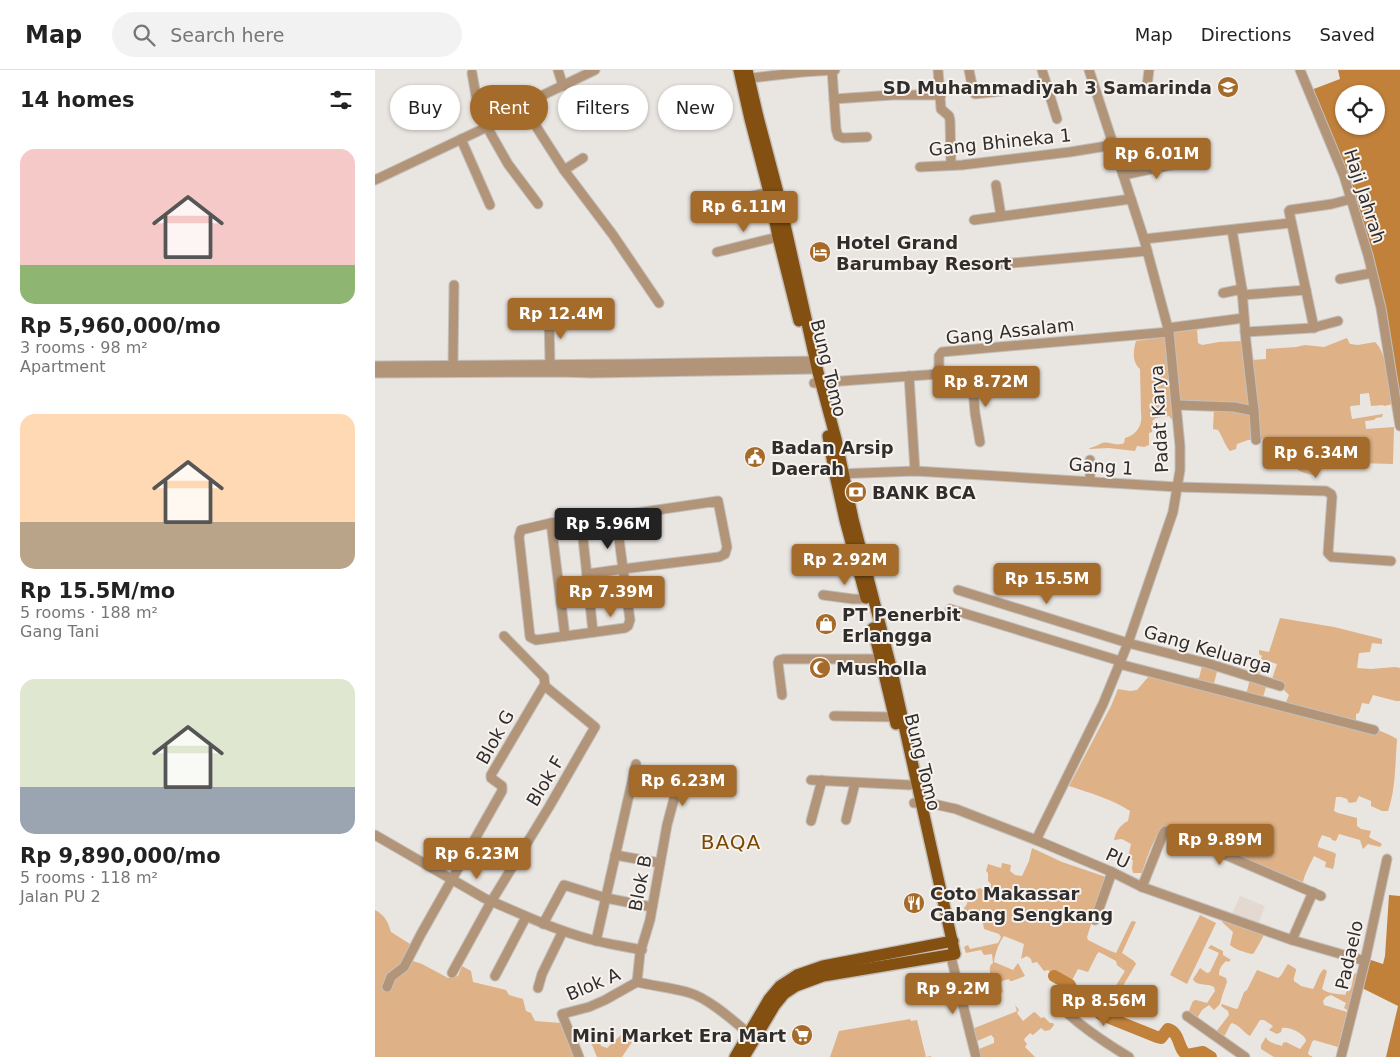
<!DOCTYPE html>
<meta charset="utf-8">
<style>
body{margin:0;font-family:"DejaVu Sans",sans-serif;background:#f2f2f2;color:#222;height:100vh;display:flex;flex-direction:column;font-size:19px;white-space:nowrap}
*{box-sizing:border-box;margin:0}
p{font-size:16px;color:#767676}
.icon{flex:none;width:28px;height:28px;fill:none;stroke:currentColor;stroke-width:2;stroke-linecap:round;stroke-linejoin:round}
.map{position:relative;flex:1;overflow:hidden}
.sheet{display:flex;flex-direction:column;background:#fff;width:375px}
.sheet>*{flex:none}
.guide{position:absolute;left:15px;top:15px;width:475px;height:45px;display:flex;gap:10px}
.controls{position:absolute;left:960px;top:15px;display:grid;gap:10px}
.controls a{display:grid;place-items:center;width:50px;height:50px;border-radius:50%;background:#fff;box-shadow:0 1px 4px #0004;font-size:25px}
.price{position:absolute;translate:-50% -42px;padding:0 11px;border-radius:5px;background:#a56b2a;color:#fff;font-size:16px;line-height:32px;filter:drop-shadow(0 1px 2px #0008)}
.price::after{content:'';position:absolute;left:50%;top:30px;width:15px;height:11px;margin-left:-8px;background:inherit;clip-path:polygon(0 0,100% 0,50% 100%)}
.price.selected{background:#222;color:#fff}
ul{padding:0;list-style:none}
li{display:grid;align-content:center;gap:10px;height:265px;padding:0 20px}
li span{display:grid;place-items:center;height:155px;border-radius:15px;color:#555}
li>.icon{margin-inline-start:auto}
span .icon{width:90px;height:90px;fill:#fffc;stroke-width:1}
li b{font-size:21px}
h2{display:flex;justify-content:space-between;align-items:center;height:60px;padding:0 20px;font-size:21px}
.pill{padding:0 18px;border-radius:22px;background:#fff;box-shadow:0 1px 4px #0004;font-size:18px;line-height:45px}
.pill.selected{background:#a56b2a;color:#fff}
header{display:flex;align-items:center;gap:30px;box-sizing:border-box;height:70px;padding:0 25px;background:#fff;border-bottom:1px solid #e0e0e0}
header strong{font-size:24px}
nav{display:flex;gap:28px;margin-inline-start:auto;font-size:18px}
.search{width:350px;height:45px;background:#f2f2f2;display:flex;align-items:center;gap:12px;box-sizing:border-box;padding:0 18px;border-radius:28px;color:#767676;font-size:19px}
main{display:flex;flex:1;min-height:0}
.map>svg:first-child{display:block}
.built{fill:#e4d9d0}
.green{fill:#deb186}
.water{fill:#c1813a;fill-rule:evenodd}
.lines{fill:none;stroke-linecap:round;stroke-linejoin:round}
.river{stroke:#c1813a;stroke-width:12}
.minor-casing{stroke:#c4c0bd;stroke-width:11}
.major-casing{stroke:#c4c0bd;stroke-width:14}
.minor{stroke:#b29579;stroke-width:9}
.major{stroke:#835011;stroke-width:11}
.labels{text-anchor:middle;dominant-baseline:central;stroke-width:4;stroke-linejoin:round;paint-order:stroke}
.poi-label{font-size:18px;font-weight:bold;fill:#302e2d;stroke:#f7f2ee;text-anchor:start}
.street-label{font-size:18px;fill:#302e2d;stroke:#f7f2ee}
.quarter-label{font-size:20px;letter-spacing:1px;fill:#7b4803;stroke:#f7f2ee}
</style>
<header>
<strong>Map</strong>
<div class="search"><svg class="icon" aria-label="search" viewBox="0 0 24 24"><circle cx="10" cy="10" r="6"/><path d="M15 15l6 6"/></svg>Search here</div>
<nav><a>Map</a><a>Directions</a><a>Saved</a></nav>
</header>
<main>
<section class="sheet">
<h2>14 homes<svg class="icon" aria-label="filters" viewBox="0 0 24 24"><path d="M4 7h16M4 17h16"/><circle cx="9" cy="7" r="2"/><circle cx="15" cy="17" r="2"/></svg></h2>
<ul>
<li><span style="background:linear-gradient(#f6c9c9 75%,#8fb573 0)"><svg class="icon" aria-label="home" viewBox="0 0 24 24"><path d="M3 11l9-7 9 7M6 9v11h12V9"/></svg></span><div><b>Rp 5,960,000/mo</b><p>3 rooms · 98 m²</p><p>Apartment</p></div></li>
<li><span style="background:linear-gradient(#ffd9b3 70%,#b9a48a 0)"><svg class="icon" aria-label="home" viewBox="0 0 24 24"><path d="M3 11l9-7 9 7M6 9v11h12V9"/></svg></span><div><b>Rp 15.5M/mo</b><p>5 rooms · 188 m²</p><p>Gang Tani</p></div></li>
<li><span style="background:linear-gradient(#dfe7d0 70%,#9aa5b1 0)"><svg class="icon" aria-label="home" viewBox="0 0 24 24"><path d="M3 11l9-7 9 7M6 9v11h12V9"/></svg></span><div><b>Rp 9,890,000/mo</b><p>5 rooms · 118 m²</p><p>Jalan PU 2</p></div></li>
</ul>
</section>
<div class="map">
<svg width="1025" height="987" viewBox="0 0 1025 987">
<rect width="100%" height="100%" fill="#e9e5e1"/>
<!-- built -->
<polygon class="built" points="865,826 890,836 883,854 857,844"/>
<!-- green -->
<g class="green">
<path d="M822 258 823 273 827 275 844 272 867 271 877 290 891 289V279L921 277 930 275 949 277 972 268 975 274 983 275 1000 272C1012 282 1015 319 1018 334L1009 336 1008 335 996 336 994 323 985 324V335L976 336 975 337 977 349 1008 344 1007 347 1001 348 999 350 990 351 991 359 1019 357 1018 394 984 393 981 391 980 386C969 383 956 385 951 396H944L942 404C935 406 929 403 923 400L921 391C925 385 926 375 924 369L919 367 873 370 862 374 861 379 855 381C849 374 848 367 843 360L838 359 839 338 810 339 804 341 798 351 794 346 781 348 777 351 778 354 777 362 774 363V375L771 376 770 377 762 376 760 381 734 378 714 379 715 378C719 377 723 375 727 373 735 371 741 377 749 373L750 368C762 365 768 354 766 343L765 299C757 292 758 281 761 271L790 267 798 261Z"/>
<path d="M905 548 959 557 1007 569V574L997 573 995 582 984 583 982 598 996 599 1020 597 1025 598V631H1021L998 625 994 634 987 633 984 643 981 644V652C995 658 1009 661 1022 669 1020 693 1021 718 1013 741H1007L996 736V731L984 726 981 732 974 733 972 729 966 727H961L959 741 963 743 982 748V756L986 759 996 761 994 767C998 770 1003 771 1007 774L1005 777 993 774 988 779 985 770 964 764 961 771 957 770 956 768 947 765 943 774V777L960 783 961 785C959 790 960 795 958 799L950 797 951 792 939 786C935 795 930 803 928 812L854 784 792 758H787C777 772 772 787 767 803H758L757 798 758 790 753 788 756 774 747 769 739 770C741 761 745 755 753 751L755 741C737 729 715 723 694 716L736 636 743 619 755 621 762 620 774 606 824 608 827 596 829 595 843 598 839 613 842 618 868 623 872 621 875 609 892 614 887 630 909 637 914 625 908 619 910 614 897 609 902 594 890 590 884 605 878 603 881 591 884 592 887 586 884 584V580L894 582Z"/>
<path d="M657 778 687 792 731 807 712 867 713 870 733 880 741 883 756 852 758 851 761 852 747 883 759 891 761 894 746 919H741L740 917 750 901 742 895 741 891 724 882 722 884 713 902 703 899 696 912 694 913 692 911H687L673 900 669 901 662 892 657 893 656 889 652 886 646 889 649 874 629 866C624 872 620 884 619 892L638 900 643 893 650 906 637 911H635L634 909 627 911 626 913 628 922 627 923 624 916 621 913 601 921 598 913 599 912 616 908C615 902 613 896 618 893L617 884 609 885 606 880 591 883 589 877 593 875 595 879 623 873 626 867 624 864 609 859 607 848 601 849V843L598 840 590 843 589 838 592 834 593 827 598 826 600 820 605 818 612 822 614 821 616 814 613 811V803L611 801 613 794 626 798 627 793 636 795 635 801 640 805 647 806 654 791Z"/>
<path d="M0 840C10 845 13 852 16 862L35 874 38 891 47 894 73 908 83 906 87 896 96 901 98 912 131 920 134 925 148 929 151 941 156 943 160 951 186 953 194 968 202 987H0Z"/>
<polygon points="825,845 841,853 812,914 795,905"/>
<path d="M848 849 856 852 860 855H866L886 862 889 865 879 883 877 884C869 882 861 880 855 875L858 862 847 852Z"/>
<path d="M836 875 848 881V885L856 890 853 892 851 891C847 895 844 898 844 905L851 908 852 912 847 926 845 934 839 940 834 935 827 940 821 950 813 943 818 931 821 930 832 933 840 921 839 917C832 913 824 916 819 911L818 909 825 898 832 903 835 902 844 883 833 878Z"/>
<path d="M913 894 921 899C921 904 918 907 919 911L926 916 938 919C942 913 943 904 949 899L952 901 947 919C951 923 963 924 970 925L972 921 975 920C978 915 977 908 980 903L983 904 975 937 972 940 969 938 971 933 956 925 951 927 948 931 949 935 972 942 963 977 939 970 937 972 933 983 934 985 938 987H899L886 979V975L891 967C893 973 901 974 907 976L908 973 911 972 925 979 931 971 930 968C925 962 915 957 907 958L906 962 902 964 894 960 898 956 889 950H885L875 966C868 962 866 956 857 953L855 955 850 965 846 966 841 962 854 945 853 941 846 936 847 934 861 939 863 938 869 922 872 920 882 900 903 908C908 905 909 899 913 894Z"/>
<polygon points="640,935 644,940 642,943 648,951 659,942 661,943 666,948 669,947 675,953 678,953 679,955 675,960 670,961 666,958 658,965 655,963 650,968 649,970 652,974 650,977 660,987 604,987 604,979 619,973 619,968 616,965 600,972 597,959 640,942 642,941"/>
<polygon points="535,949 536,951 542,950 551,987 556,986 556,987 455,987 464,961"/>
<polygon points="246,965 257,972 247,987 222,987 217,975 214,970 219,966 224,970 226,976 232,978"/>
</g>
<!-- water -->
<g class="water">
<path d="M963 0H1025V338L1017 296 1011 241 989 167 936 20 965 9ZM969 24H1001V56H969Z"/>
<polygon points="1014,825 1025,826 1025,987 1011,987 1023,936 985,917 993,889 1008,894 1010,886"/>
</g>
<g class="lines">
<!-- river -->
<path class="river" d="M679 906 695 915 698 922 727 945 782 967 786 968 793 959C806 963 802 979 812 985L828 982 836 987"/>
<!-- minor casing -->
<g class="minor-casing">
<g id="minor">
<polyline points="183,0 188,16"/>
<polyline points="457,0 461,59 463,66 468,68 492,67"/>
<polyline points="563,0 566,39 574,46 575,50 576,95"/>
<polyline points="594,0 598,20 600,24 627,21"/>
<polyline points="667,0 682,49"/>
<polyline points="925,0 969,106 993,185 1006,238 1025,356"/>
<polyline points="97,3 101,26 112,57 133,94 163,134"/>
<polyline points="368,9 428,2 460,0"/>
<polyline points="772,16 774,0"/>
<polyline points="459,29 518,25 566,25"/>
<polyline points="148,36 189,100 238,165 284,233"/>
<polyline points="86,69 115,135"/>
<polyline points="545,97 587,95 695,82 738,75"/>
<polyline points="189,100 208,88"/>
<polyline points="748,105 810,92"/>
<polyline points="0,110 112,57 166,26 220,0"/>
<polyline points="621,115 626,146"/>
<polyline points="353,132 394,122"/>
<polyline points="599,150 756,129"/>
<polyline points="857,160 867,219 871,272 879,341"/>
<polyline points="769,169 916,153"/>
<polyline points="342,182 403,167"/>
<polyline points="615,195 772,181"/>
<polyline points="965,209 997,203"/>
<polyline points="848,223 867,219"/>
<polyline points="867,225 931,220"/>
<polyline points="174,247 175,294"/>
<polyline points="793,258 869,248"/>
<polyline points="939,258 914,141 915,140 957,134 976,129"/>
<polyline points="870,262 937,258 963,251"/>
<polyline points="78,295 79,215"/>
<polyline points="0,296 257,294 440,291"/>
<polyline points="0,303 184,302 217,303 442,299"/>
<path d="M564 304H568L571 307C600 306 629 305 657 302"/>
<polyline points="534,306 540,401"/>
<polyline points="597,306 600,343 605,372"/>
<polyline points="439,313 564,304 564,286 567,282 794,262"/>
<polyline points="802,335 859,337 879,341 881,370"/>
<polyline points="462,404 540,401 802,417 951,421 956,424 957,427 953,483 957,487 1016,491"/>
<polyline points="715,411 715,390"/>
<polygon points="343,431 352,477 350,484 344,487 248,499 255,550 253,556 250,558 161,570 155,567 144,467 146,460 176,453 241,446"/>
<polyline points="206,450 218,562"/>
<polyline points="176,453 190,566"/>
<polyline points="212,504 248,499 241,446"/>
<polyline points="583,520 753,573 835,594 905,616"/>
<polyline points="448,525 478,529 491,529"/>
<polyline points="575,539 745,591"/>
<polyline points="129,566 169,607 170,616"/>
<polyline points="744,594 999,660"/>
<polyline points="407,625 403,593 404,590 408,589 506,589"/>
<polyline points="459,646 519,647"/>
<polyline points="436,710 535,715"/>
<polyline points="539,733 554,733 581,739 661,770 737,802 767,817 917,870 990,891"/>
<polyline points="471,750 480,713"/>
<polyline points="436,751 447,710"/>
<path d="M0 765 109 828C144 843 177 859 214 869 231 874 249 876 267 880"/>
<polyline points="661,770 728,634 753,573 798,442 805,400 805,376 794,262 769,169 714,0"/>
<polyline points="240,785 285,793"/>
<polyline points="767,817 788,764 790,761 797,762 946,826"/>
<polyline points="720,850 737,802"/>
<polyline points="168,854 189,815 231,828 277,837"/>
<polyline points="917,870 938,822"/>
<polyline points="221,871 261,694"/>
<polyline points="575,883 601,987"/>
<polyline points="120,906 151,847"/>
<polyline points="262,912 265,883 275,850 292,755 303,714"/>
<path d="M262 912C279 916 298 918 315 923 335 929 362 954 378 967"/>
<polyline points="12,917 16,907 29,897 46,864 127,721 127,716 116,708 116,705 168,617 171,617 220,657 174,737 116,832 77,903"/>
<polyline points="163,918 167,904 188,861"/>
<path d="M692 943C711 960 732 974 754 987"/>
<polyline points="812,946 870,987"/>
<polyline points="204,987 187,944 214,937 230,930 262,912"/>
<polyline points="966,987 990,891 1012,789"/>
</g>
</g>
<!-- major casing -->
<g class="major-casing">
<g id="major">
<polyline points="364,0 375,49 394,122 403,167 424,251"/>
<polyline points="453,366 460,405 470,450 491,528"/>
<polyline points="498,558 521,654"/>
<polyline points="360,987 394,929 405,916 422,905 448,896 578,871"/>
<polyline points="369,987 400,935 409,924 421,916 448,906 580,884 516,597 478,449 461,369 443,302 402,119 383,47 372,0"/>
</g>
</g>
<!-- minor -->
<use href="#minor" class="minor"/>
<!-- major -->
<use href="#major" class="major"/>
</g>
<!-- icons -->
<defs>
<g id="school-disc" transform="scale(1.125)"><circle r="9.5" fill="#a56b2a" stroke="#f7f2ee"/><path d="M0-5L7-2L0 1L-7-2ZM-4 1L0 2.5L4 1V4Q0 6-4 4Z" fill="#fff"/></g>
<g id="hotel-disc" transform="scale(1.125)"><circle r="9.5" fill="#a56b2a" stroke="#f7f2ee"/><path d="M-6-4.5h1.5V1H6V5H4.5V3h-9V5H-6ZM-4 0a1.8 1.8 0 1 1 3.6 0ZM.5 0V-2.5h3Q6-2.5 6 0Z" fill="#fff"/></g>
<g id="civic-disc" transform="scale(1.125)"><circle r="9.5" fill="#a56b2a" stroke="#f7f2ee"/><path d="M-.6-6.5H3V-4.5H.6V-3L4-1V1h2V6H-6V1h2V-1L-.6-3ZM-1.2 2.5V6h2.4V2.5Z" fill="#fff"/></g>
<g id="bank-disc" transform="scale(1.125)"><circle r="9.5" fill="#a56b2a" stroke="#f7f2ee"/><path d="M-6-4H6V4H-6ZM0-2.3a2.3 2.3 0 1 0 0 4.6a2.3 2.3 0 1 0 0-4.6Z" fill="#fff"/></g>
<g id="shop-disc" transform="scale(1.125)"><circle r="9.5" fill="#a56b2a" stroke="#f7f2ee"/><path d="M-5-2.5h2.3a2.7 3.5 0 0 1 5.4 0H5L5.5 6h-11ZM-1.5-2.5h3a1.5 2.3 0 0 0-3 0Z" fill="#fff"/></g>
<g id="mosque-disc" transform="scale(1.125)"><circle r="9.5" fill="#a56b2a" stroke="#f7f2ee"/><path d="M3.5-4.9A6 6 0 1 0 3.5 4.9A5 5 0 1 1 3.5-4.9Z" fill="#fff"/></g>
<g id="restaurant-disc" transform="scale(1.125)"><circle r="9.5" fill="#a56b2a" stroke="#f7f2ee"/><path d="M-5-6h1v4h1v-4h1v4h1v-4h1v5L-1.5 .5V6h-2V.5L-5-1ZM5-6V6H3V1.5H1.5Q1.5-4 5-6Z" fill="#fff"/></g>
<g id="supermarket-disc" transform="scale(1.125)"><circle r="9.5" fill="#a56b2a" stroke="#f7f2ee"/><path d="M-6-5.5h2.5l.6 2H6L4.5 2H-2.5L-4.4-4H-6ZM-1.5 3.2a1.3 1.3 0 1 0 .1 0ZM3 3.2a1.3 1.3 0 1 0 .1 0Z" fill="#fff"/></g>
</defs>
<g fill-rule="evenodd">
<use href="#school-disc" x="853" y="17"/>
<use href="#hotel-disc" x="445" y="182"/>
<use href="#civic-disc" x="380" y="387"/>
<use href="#bank-disc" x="481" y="422"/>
<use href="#shop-disc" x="451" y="554"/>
<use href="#mosque-disc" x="445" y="598"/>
<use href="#restaurant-disc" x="539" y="833"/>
<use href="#supermarket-disc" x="427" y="965"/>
</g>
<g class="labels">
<!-- poi labels -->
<g class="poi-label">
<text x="837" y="17" text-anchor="end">SD Muhammadiyah 3 Samarinda</text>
<text x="461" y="172">Hotel Grand<tspan x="461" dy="21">Barumbay Resort</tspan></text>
<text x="396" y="377">Badan Arsip<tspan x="396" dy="21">Daerah</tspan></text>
<text x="497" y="422">BANK BCA</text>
<text x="467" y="544">PT Penerbit<tspan x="467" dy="21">Erlangga</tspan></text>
<text x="461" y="598">Musholla</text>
<text x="555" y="823">Coto Makassar<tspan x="555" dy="21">Cabang Sengkang</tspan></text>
<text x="411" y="965" text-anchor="end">Mini Market Era Mart</text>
</g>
<!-- street labels -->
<g class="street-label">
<text transform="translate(625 72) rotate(-6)">Gang Bhineka 1</text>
<text transform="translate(990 126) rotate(72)">Haji Jahrah</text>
<text transform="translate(635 261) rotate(-6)">Gang Assalam</text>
<text transform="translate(454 298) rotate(76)">Bung Tomo</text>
<text transform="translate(784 349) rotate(-93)">Padat Karya</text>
<text transform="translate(726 396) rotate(4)">Gang 1</text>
<text transform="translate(833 579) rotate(16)">Gang Keluarga</text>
<text transform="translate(120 667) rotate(-61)">Blok G</text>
<text transform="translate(548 692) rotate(76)">Bung Tomo</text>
<text transform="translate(170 711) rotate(-59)">Blok F</text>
<text transform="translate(743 788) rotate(25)">PU</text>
<text transform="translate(265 813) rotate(-79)">Blok B</text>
<text transform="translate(974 885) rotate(-77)">Padaelo</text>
<text transform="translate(218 914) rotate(-23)">Blok A</text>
</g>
<!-- quarter labels -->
<g class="quarter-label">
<text x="356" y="772">BAQA</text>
</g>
</g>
</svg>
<div class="controls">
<a><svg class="icon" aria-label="locate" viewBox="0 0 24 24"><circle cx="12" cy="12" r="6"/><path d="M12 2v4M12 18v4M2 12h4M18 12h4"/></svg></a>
</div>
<b class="price" style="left:782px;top:110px">Rp 6.01M</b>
<b class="price" style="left:369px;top:163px">Rp 6.11M</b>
<b class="price" style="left:186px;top:270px">Rp 12.4M</b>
<b class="price" style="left:611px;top:338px">Rp 8.72M</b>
<b class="price" style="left:941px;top:409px">Rp 6.34M</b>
<b class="price selected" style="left:233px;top:480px">Rp 5.96M</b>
<b class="price" style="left:470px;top:516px">Rp 2.92M</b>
<b class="price" style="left:672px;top:535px">Rp 15.5M</b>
<b class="price" style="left:236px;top:548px">Rp 7.39M</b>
<b class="price" style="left:308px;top:737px">Rp 6.23M</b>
<b class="price" style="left:845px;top:796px">Rp 9.89M</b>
<b class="price" style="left:102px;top:810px">Rp 6.23M</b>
<b class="price" style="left:578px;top:945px">Rp 9.2M</b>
<b class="price" style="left:729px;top:957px">Rp 8.56M</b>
<div class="guide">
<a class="pill">Buy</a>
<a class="pill selected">Rent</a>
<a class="pill">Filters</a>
<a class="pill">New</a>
</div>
</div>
</main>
